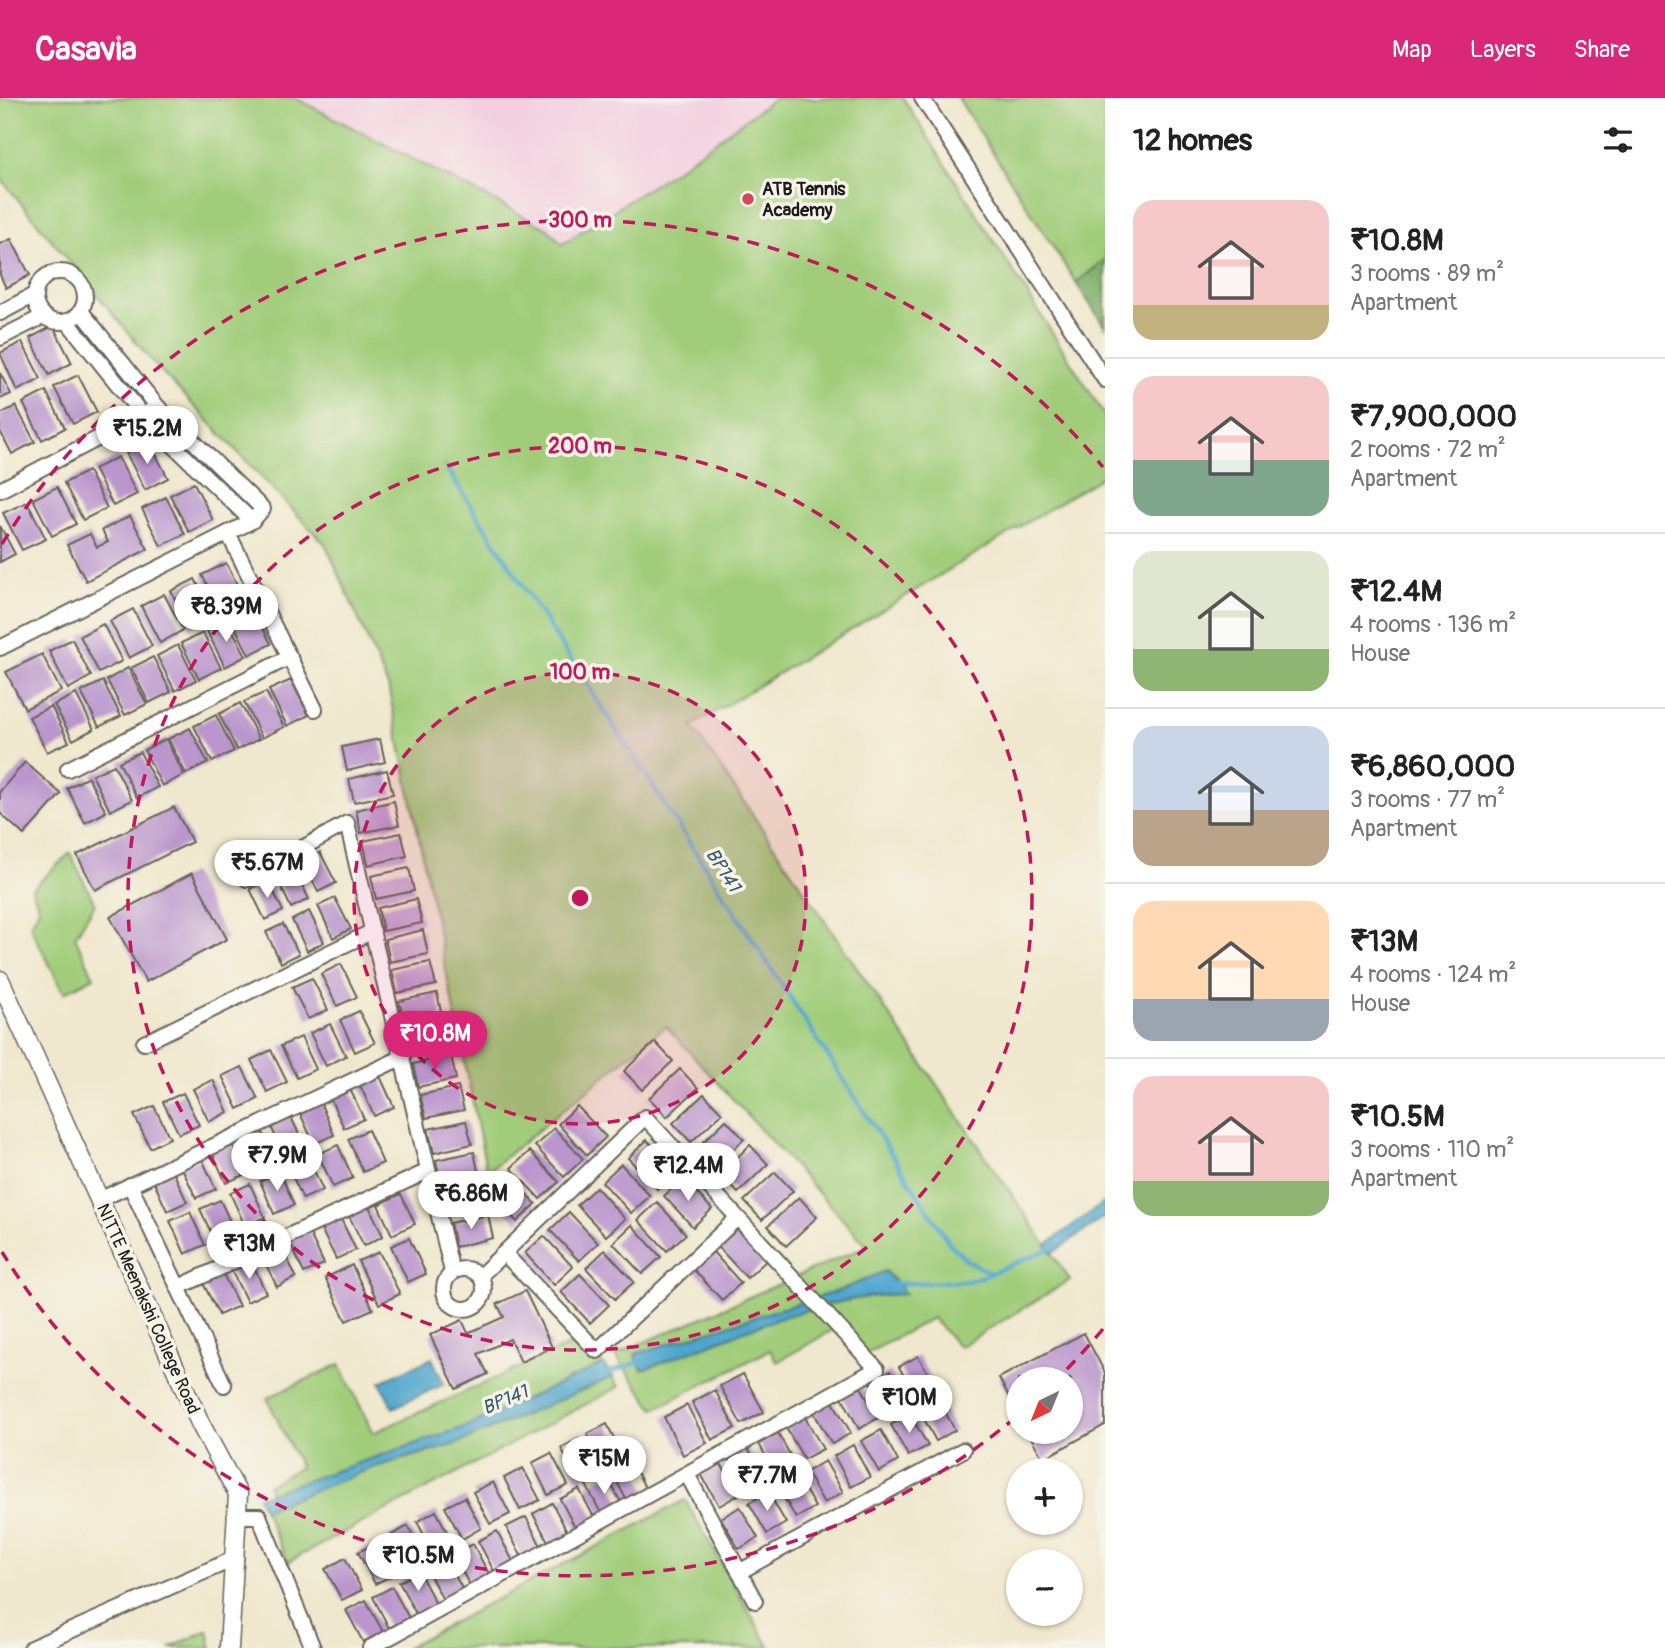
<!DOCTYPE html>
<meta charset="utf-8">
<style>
body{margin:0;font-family:Pangolin,sans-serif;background:#f6f6f6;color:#222;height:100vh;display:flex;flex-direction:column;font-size:26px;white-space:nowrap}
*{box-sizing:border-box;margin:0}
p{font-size:23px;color:#767676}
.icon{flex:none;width:38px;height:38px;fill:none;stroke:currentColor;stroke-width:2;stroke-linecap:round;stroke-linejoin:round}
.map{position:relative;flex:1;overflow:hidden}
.panel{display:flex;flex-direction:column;background:#fff;width:560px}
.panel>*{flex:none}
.needle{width:46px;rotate:223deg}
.fabs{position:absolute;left:1006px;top:1269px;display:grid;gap:14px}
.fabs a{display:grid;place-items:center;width:77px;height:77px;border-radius:50%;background:#fff;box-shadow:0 2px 5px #0004;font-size:35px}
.price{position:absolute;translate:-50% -60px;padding:0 16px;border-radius:24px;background:#fff;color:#222;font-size:23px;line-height:46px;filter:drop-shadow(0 2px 4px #0008)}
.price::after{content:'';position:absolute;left:50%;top:42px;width:21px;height:16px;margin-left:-10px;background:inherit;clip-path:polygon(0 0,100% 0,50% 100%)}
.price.selected{background:#db2777;color:#fff}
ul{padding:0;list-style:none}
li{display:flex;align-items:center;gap:21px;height:175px;padding:0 28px}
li+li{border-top:2px solid #e0e0e0}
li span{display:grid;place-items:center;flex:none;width:196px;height:140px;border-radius:21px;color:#555}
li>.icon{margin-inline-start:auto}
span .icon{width:84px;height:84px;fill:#fffc;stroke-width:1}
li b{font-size:30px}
h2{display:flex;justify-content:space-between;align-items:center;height:84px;padding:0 28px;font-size:30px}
header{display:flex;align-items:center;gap:42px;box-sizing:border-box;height:98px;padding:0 35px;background:#db2777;color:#fff}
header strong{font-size:33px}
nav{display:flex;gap:38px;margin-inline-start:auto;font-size:24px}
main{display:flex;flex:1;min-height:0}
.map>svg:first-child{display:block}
.built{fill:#f3cfe0}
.green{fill:#a1cd7a;stroke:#5e744b;stroke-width:2}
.forest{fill:#80b06a;stroke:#4e6643;stroke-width:2}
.water{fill:#50a6cd;stroke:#366174;stroke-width:2}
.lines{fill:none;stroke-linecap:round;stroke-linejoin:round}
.stream{stroke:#50a6cd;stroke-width:4.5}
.building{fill:#ba96cd}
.minor-casing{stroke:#66635a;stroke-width:18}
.tertiary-casing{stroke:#66635a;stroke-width:21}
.minor{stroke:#fff;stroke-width:14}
.tertiary{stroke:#fff;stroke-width:18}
.ring{fill:none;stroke:#c2185b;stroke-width:3.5;stroke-dasharray:12 9}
.poi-dot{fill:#d1495b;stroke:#f7f3e8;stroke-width:2.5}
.labels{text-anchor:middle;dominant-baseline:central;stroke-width:7;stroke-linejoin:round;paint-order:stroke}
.poi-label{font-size:18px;font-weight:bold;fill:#1c1c1c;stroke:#f7f3e8;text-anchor:start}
.street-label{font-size:18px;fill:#1c1c1c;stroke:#f7f3e8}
.water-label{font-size:19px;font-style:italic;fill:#335a6c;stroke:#f7f3e8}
.centre{fill:#c2185b;stroke:#f7f3e8;stroke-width:3.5}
.ring-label{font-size:21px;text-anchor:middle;font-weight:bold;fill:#c2185b;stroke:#f7f3e8;stroke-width:7;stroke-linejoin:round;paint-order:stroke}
</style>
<header>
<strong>Casavia</strong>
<nav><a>Map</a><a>Layers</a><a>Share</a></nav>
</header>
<main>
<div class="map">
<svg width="1105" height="1550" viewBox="0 0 1105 1550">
<rect width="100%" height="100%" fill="#f7f3e8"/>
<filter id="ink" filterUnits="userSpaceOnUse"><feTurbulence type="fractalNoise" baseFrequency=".0143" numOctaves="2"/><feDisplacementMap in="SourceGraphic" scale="14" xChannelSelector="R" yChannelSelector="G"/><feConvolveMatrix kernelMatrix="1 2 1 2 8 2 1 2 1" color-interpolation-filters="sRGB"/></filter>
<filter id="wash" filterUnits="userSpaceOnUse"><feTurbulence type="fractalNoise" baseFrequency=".00686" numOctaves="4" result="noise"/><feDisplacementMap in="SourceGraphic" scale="28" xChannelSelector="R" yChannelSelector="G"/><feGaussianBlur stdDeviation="1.57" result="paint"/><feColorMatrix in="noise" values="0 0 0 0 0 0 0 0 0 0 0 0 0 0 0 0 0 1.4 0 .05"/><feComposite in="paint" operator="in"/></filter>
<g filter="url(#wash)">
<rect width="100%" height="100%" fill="#f0e8ce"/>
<!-- built -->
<polygon class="built" points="295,0 775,0 673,74 562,146 548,131"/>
<!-- green -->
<g class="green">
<polygon points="0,0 295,0 548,131 562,146 673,74 775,0 903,0 1105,318 1105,377 692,628 1070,1182 959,1249 932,1220 857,1261 840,1228 777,1264 770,1252 654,1311 615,1257 867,1148 666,928 487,1074 388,588 326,447 157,269 0,80"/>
<polygon points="958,0 1105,0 1105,162 1076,185"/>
<polygon points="70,755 95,806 75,839 94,879 64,895 30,828 39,811 32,791"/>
<polygon points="578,1243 603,1266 619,1289 288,1464 258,1399 270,1396 268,1387 300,1369 267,1300 340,1266 373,1335"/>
<polygon points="685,1402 770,1550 405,1550"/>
<polygon points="208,1532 212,1550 170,1550"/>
</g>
<!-- forest -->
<polygon class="forest" points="1105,162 1105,229 1076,185"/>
<!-- water -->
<g class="water">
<polygon points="1105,1104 1105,1119 1052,1155 1046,1147"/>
<path d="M885 1173 906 1196C814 1198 727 1241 642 1272L635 1256 841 1192Z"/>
<polygon points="432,1260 444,1286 393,1310 380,1284"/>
<polygon points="603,1266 613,1279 456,1346 375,1369 264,1412 258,1399 467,1328"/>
</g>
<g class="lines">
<!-- stream -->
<g class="stream">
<polyline points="446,369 950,1146 969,1164 991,1175 1054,1149"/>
<polyline points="891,1186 968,1183 990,1176"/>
<polyline points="605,1276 643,1263"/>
</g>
</g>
<g id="blocks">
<!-- building -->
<g class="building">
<polygon points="11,141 30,177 6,190 0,177 0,146"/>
<polygon points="53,228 72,265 49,277 30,240"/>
<polygon points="22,244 41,281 17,293 0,255"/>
<polygon points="0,275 11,296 0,301"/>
<polygon points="78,277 97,314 73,326 54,289"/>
<polygon points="46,293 65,330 42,342 23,305"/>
<polygon points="16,308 35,344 12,356 0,333 0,316"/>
<polygon points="149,343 168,380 145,392 126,355"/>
<polygon points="118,359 137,396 113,408 94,371"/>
<polygon points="88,373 107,410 83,422 64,385"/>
<polygon points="194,385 213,422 189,434 170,397"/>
<polygon points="57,389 76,426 52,438 33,401"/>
<polygon points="166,399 185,436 161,448 142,411"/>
<polygon points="27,404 46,441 22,452 3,415"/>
<polygon points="130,418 148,451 86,483 67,447 90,436 97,449 108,444 102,432"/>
<polygon points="0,428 15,456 0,464"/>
<polygon points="226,465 245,502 221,514 202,477"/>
<polygon points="195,481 214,518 190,530 171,493"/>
<polygon points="164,496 183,532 160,545 141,508"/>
<polygon points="133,511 152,548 129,560 110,523"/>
<polygon points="253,511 271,546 249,557 231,521"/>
<polygon points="228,523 246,558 225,569 207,533"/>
<polygon points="103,526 122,563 99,575 80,538"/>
<polygon points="203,535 221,570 199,581 181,545"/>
<polygon points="72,541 91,578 68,591 49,553"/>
<polygon points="178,547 196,582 175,593 157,558"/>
<polygon points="42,556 61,593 25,611 6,574"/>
<polygon points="153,559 171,594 149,605 131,570"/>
<polygon points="128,570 147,606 125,617 107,582"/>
<polygon points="291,582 309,617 287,628 269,592"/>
<polygon points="103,583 121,618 99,629 81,594"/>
<polygon points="266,594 284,629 262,640 244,604"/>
<polygon points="76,596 94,631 73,642 54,607"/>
<polygon points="240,605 259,641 237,652 219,616"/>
<polygon points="51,608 69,644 47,654 29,619"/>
<polygon points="216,617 234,653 212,664 194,628"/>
<polygon points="190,630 208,665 186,676 168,641"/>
<polygon points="166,641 184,677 162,688 144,652"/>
<polygon points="380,641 385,664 347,673 342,649"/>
<polygon points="140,654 158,689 137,700 119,664"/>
<polygon points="25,664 61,696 24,737 0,715 0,693"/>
<polygon points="114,667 132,702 110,713 92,677"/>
<polygon points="387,672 393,696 354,704 349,681"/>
<polygon points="88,679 106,714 85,725 67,690"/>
<polygon points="394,703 399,727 361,735 356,712"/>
<polygon points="174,709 192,744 95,792 77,757"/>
<polygon points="401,735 407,758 368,767 363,743"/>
<polygon points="320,754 336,785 318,794 303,763"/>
<polygon points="294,770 309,801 291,810 276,778"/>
<polygon points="409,770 414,793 376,801 371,778"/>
<polygon points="192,775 227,841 146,884 110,819"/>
<polygon points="268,782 283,813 265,822 250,791"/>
<polygon points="335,800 351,831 333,840 318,808"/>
<polygon points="416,801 422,825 383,833 378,810"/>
<polygon points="309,813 324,844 307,853 292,822"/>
<polygon points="283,826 299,856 281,865 266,834"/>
<polygon points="423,832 428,856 390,864 385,841"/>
<polygon points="430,864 436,887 397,895 392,872"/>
<polygon points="341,866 357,899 337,908 321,876"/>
<polygon points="312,880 328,912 308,921 292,889"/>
<polygon points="437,895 442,918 404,927 399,903"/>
<polygon points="359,913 375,945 355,954 340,922"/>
<polygon points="330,926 346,958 326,968 310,935"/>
<polygon points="445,926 450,950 411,958 406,934"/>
<polygon points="301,939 316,971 297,980 281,948"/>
<polygon points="655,944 673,963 642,992 624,973"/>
<polygon points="271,952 287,984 267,994 251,962"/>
<polygon points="451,957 456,981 418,989 413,966"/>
<polygon points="242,969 258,1001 238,1011 222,978"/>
<polygon points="680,971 698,990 667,1019 649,1000"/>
<polygon points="379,976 394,1009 374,1018 359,985"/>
<polygon points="213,982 228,1014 209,1024 193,991"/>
<polygon points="349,989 364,1021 344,1030 329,998"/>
<polygon points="458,989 464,1012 426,1020 420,997"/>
<polygon points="183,995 199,1027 179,1036 163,1004"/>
<polygon points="704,996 722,1015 691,1044 673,1025"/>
<polygon points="320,1004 334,1037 314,1046 299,1013"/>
<polygon points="154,1008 170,1040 150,1050 134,1017"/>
<polygon points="577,1008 606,1039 587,1057 558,1026"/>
<polygon points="290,1017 305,1049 284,1058 270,1026"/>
<polygon points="726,1022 744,1041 714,1070 696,1051"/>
<polygon points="466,1023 472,1046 434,1055 428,1031"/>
<polygon points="554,1030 583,1061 564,1079 535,1048"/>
<polygon points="261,1031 276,1063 256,1072 241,1040"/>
<polygon points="368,1032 383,1065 363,1074 348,1041"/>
<polygon points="647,1042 676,1073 657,1091 628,1060"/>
<polygon points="231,1043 246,1076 226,1085 211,1052"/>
<polygon points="338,1047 353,1080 333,1089 318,1056"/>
<polygon points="750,1047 768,1066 738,1095 720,1076"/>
<polygon points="530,1053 559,1084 540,1101 511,1070"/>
<polygon points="474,1054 479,1078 441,1086 436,1062"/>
<polygon points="201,1059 216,1091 196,1100 181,1068"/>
<polygon points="308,1060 323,1092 303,1101 288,1069"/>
<polygon points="621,1066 650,1098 631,1115 602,1084"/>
<polygon points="172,1071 187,1104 167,1113 152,1080"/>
<polygon points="280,1074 294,1107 274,1116 260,1083"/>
<polygon points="775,1074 793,1093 762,1122 744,1103"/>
<polygon points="507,1075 536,1106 517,1124 488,1093"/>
<polygon points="683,1080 712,1111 693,1129 664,1098"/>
<polygon points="481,1085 486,1109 448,1117 442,1093"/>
<polygon points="250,1086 265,1119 245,1128 230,1095"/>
<polygon points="596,1089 625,1121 606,1138 577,1107"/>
<polygon points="401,1096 415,1126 392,1137 378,1107"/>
<polygon points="799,1099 817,1119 786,1148 768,1128"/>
<polygon points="220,1102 235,1134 215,1143 200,1111"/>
<polygon points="657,1104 686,1136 667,1153 638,1122"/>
<polygon points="368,1106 383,1138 364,1148 348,1116"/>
<polygon points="190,1114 205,1147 185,1156 170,1123"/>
<polygon points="569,1114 598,1145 579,1163 550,1132"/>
<polygon points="488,1117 493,1140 455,1149 450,1125"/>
<polygon points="340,1119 356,1152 336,1161 320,1129"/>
<polygon points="632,1127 661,1159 642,1176 613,1145"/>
<polygon points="737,1131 766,1163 747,1180 718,1149"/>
<polygon points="309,1134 324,1166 304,1175 289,1143"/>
<polygon points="544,1138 573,1169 554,1187 525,1155"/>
<polygon points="409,1140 426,1176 408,1184 391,1148"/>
<polygon points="281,1147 296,1179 277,1189 261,1156"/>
<polygon points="605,1152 634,1184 615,1201 586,1170"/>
<polygon points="712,1153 741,1185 722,1202 693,1171"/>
<polygon points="379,1154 400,1196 379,1206 358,1163"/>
<polygon points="251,1162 266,1195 247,1204 231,1172"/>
<polygon points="352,1167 373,1211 346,1223 325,1180"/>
<polygon points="223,1176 239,1208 219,1217 203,1185"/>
<polygon points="580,1176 609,1207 590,1225 561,1194"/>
<polygon points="525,1193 552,1249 521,1264 510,1241 478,1256 488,1276 456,1291 430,1237 462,1222 468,1235 504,1219 497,1206"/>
<polygon points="1084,1235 1105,1275 1105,1327 1043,1361 1028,1334 1071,1334 1071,1281 1018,1281 1018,1316 999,1280"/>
<polygon points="918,1258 936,1289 916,1300 899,1269"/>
<polygon points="890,1273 908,1304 889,1315 871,1284"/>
<polygon points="743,1276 764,1314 741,1326 720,1288"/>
<polygon points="861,1289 878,1320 859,1331 842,1299"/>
<polygon points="715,1292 735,1330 712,1342 692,1304"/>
<polygon points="938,1301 955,1332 936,1343 919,1312"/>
<polygon points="833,1304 851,1335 832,1346 814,1315"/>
<polygon points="687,1307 707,1345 683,1357 664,1319"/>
<polygon points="910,1316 928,1348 908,1358 891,1327"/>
<polygon points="805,1319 823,1351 804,1361 786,1330"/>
<polygon points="607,1326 623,1358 604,1368 587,1336"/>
<polygon points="881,1332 898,1363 879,1374 861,1343"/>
<polygon points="778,1335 795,1366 776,1377 759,1346"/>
<polygon points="580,1340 597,1372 578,1382 561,1350"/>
<polygon points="853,1347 870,1379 851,1389 834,1358"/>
<polygon points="748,1351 766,1382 747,1392 729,1361"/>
<polygon points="551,1355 568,1387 548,1397 532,1365"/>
<polygon points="631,1363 648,1395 628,1405 612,1374"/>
<polygon points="825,1363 843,1394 824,1405 806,1374"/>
<polygon points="721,1366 738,1397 719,1408 701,1376"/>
<polygon points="523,1370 540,1402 520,1412 504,1380"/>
<polygon points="606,1377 623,1408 603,1419 586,1387"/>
<polygon points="797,1378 815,1409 796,1420 778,1389"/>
<polygon points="493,1384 510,1416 490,1426 473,1394"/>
<polygon points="579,1391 596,1423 577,1433 560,1401"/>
<polygon points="768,1394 786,1425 767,1436 749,1405"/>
<polygon points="465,1399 481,1430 462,1441 445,1409"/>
<polygon points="552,1405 569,1437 550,1447 533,1416"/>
<polygon points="740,1409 758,1440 739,1451 721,1420"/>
<polygon points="436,1413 453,1445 434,1455 417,1424"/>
<polygon points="526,1419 542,1450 523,1461 506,1429"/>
<polygon points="408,1428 424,1460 405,1470 388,1439"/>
<polygon points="497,1433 514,1465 495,1475 478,1443"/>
<polygon points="378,1444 395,1476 375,1486 358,1454"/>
<polygon points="473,1446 490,1478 470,1488 453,1456"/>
<polygon points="345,1460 362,1492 342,1502 325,1471"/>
<polygon points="445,1460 463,1492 443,1502 426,1470"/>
<polygon points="419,1474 436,1506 416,1516 399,1484"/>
<polygon points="392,1489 409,1520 389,1530 373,1499"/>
<polygon points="366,1502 383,1534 363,1544 346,1512"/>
</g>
</g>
</g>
<g filter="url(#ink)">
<use href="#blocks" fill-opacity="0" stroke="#66635a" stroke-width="2"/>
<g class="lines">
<!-- minor casing -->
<g class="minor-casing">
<g id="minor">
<polyline points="922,0 1105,282"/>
<circle cx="60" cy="199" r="25"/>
<polyline points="0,215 34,197"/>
<polyline points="67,223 144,319 252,423"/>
<polyline points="0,240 44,218"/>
<polyline points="0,392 150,313"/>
<polyline points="228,435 315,611"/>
<polyline points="0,550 252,423 263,411 157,308 81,213"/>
<polyline points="68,671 290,559"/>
<polyline points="247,781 347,725 452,1174"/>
<polyline points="144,945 373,833"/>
<polyline points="130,1087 224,1287"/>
<polyline points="99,1102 403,959"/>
<polyline points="505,1156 597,1253 736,1121"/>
<circle cx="464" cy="1191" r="20"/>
<polyline points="179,1189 428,1073"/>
<polyline points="688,1378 755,1503"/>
<polyline points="239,1418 259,1418 313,1550"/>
<polyline points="739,1474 963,1352"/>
<polyline points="31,1550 236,1460"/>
<polyline points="370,1550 877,1271 645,1019 480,1178"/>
</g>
</g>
<!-- tertiary casing -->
<g class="tertiary-casing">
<polyline id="tertiary" points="0,882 201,1327 238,1396 229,1550"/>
</g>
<!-- minor -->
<use href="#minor" class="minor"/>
<!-- tertiary -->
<use href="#tertiary" class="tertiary"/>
</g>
</g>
<!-- distance rings -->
<circle cx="580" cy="800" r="226" fill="#c2185b" fill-opacity=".12"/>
<g class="ring">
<circle cx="580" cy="800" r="226"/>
<circle cx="580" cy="800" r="452"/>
<path d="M1103 1231A678 678 0 0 1 1059 1279M1016 1319A678 678 0 0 1 2 1154M2 446A678 678 0 0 1 1103 369"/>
</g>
<!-- markers -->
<circle class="poi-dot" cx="748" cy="101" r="7"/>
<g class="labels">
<!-- poi labels -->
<g class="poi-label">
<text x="762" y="91">ATB Tennis<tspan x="762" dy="21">Academy</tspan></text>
</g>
<!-- street labels -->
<g class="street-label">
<text transform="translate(148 1211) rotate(66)">NITTE Meenakshi College Road</text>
</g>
<!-- water labels -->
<g class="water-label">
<text transform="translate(723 772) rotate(57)">BP141</text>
<text transform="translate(505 1302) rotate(-23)">BP141</text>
</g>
</g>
<circle cx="580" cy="800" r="10" class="centre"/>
<g class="ring-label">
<text x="580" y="129">300 m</text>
<text x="580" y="355">200 m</text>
<text x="580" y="581">100 m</text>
</g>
</svg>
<div class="fabs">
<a><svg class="needle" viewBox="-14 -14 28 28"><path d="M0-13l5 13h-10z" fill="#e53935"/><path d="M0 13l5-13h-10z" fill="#767676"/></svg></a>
<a>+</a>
<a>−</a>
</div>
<b class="price" style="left:147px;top:368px">₹15.2M</b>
<b class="price" style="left:226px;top:546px">₹8.39M</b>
<b class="price" style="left:267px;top:802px">₹5.67M</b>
<b class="price selected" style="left:435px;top:973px">₹10.8M</b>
<b class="price" style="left:277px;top:1095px">₹7.9M</b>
<b class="price" style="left:688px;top:1105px">₹12.4M</b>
<b class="price" style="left:471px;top:1133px">₹6.86M</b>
<b class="price" style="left:249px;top:1183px">₹13M</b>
<b class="price" style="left:909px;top:1337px">₹10M</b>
<b class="price" style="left:604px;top:1398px">₹15M</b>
<b class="price" style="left:767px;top:1415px">₹7.7M</b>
<b class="price" style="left:418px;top:1495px">₹10.5M</b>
</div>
<section class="panel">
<h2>12 homes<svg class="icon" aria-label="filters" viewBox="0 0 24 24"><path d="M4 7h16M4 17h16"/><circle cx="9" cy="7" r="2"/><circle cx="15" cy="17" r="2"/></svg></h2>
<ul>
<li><span style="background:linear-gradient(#f6c9c9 75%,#c2b280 0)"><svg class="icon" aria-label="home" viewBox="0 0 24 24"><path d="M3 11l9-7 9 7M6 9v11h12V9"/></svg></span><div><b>₹10.8M</b><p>3 rooms · 89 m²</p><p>Apartment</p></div></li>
<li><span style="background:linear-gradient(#f6c9c9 60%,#7fa58c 0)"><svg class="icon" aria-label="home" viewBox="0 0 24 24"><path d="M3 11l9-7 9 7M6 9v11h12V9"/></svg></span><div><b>₹7,900,000</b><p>2 rooms · 72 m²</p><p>Apartment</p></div></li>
<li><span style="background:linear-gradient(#dfe7d0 70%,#8fb573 0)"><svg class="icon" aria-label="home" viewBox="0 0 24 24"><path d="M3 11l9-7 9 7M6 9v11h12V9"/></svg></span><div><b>₹12.4M</b><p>4 rooms · 136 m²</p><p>House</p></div></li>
<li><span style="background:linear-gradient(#c9d6e8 60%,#b9a48a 0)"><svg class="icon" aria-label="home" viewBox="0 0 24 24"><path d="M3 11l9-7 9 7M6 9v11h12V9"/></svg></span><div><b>₹6,860,000</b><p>3 rooms · 77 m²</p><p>Apartment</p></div></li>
<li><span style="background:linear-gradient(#ffd9b3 70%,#9aa5b1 0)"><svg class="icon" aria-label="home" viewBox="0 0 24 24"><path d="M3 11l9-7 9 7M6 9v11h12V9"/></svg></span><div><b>₹13M</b><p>4 rooms · 124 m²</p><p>House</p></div></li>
<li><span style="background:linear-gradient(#f6c9c9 75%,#8fb573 0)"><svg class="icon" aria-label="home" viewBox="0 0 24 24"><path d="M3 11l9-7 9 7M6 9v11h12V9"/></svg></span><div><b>₹10.5M</b><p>3 rooms · 110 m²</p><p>Apartment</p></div></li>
</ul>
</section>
</main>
